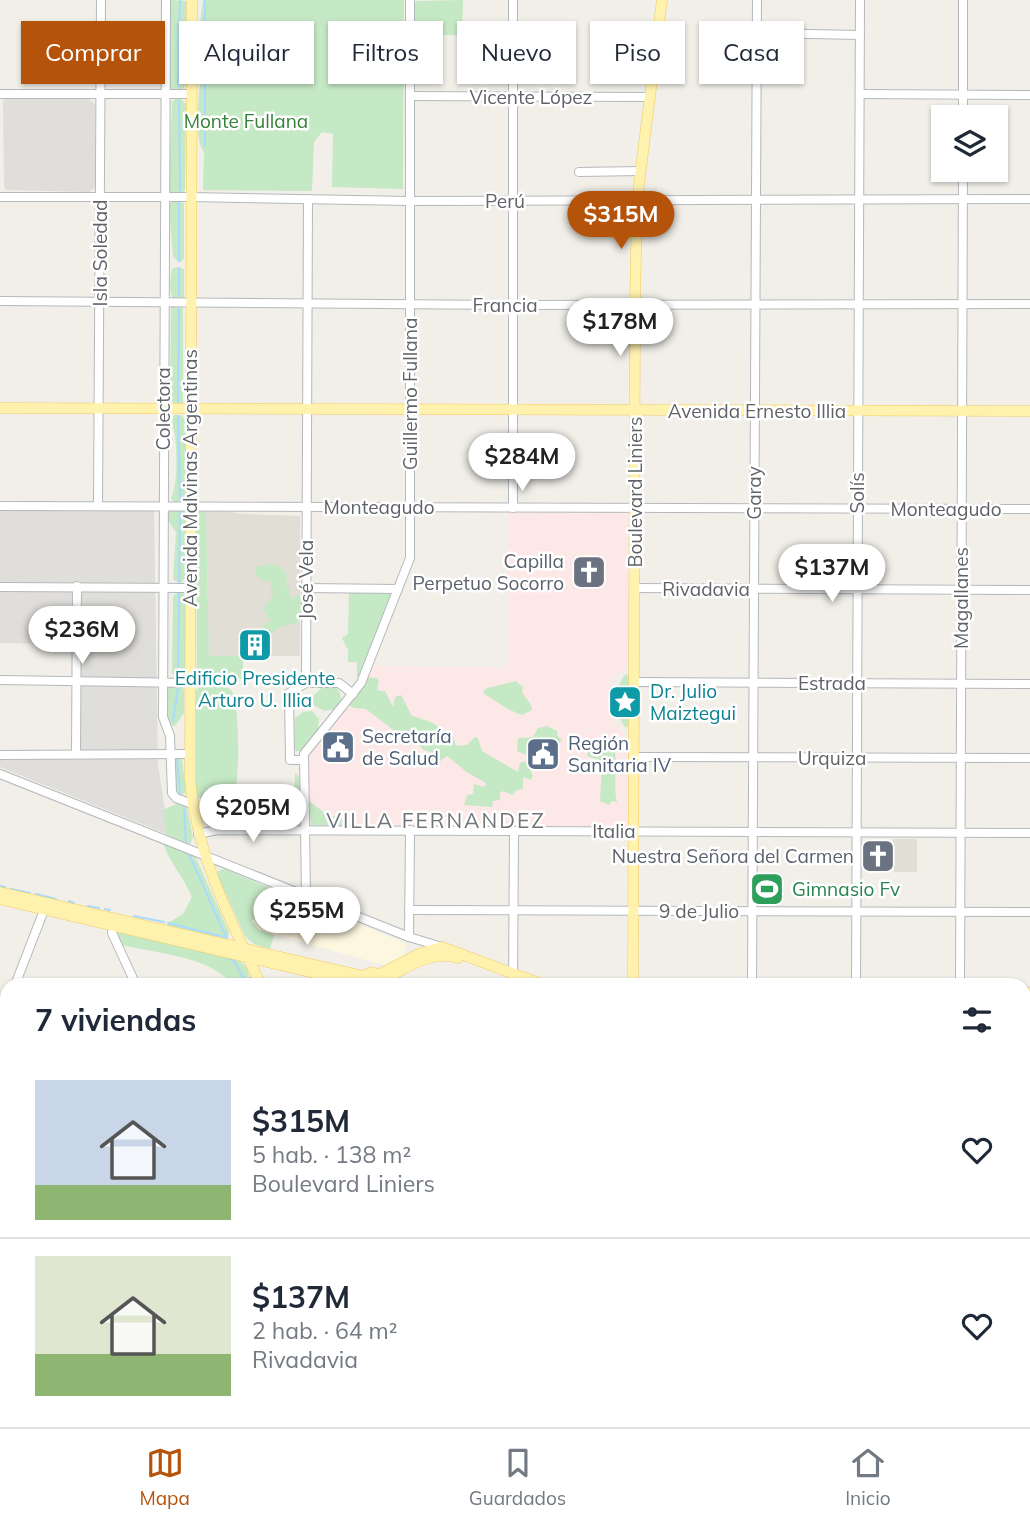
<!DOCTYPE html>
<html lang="es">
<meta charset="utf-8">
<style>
body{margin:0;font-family:Mulish,sans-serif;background:#f6f6f7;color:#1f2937;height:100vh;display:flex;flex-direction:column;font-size:26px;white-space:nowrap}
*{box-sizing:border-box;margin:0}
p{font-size:23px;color:#747a83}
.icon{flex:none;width:38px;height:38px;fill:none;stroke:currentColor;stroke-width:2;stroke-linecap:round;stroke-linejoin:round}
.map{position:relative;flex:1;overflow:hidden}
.details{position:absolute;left:0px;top:978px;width:1031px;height:450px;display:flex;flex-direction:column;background:#fff;border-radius:21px 21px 0 0;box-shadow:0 2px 5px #0004}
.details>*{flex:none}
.guide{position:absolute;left:21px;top:21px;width:989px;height:63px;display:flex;gap:14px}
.fabs{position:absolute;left:931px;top:105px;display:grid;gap:14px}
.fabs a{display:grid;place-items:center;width:77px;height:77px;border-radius:0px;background:#fff;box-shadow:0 2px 5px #0004;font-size:35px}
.price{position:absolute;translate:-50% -60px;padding:0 16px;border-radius:24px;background:#fff;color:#222;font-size:23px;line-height:46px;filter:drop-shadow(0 2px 4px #0008)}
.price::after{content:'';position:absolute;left:50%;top:42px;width:21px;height:16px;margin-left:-10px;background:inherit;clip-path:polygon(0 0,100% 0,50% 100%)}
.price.selected{background:#b45309;color:#fff}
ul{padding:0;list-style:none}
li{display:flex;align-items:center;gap:21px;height:175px;padding:0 35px}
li+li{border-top:2px solid #e0e1e3}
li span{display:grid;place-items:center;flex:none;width:196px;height:140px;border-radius:0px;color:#555}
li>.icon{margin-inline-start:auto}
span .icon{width:84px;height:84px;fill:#fffc;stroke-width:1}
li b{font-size:30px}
h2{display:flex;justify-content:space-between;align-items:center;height:84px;padding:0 35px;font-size:30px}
.chip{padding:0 24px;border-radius:0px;background:#fff;box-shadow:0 2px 5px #0004;font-size:24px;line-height:63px}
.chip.selected{background:#b45309;color:#fff}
.dock{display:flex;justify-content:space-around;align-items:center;height:98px;border-top:2px solid #e0e1e3;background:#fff;font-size:19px;color:#747a83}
.dock a{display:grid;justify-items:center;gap:4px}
.dock .selected{color:#b45309}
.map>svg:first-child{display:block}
.commercial{fill:#fef7e0}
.industrial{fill:#e0deda}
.education{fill:#e1ded6}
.medical{fill:#fce8e6}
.green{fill:#c5e8c5}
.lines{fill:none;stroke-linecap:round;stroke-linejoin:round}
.stream{stroke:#aadaff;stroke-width:2}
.minor-casing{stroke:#b5b8bc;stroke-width:10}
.major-casing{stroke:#f2c960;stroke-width:11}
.minor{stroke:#fff;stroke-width:8}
.major{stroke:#fff2af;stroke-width:10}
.labels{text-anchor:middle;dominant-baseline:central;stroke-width:5;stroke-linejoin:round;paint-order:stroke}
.street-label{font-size:19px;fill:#5f6368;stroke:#fff}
.park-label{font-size:19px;fill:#348238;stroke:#fff}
.worship-label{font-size:19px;fill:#5b616d;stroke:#fff;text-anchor:end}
.culture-label{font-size:19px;fill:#0d838f;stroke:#fff}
.service-label{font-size:19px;fill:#4e5e75;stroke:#fff;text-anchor:start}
.leisure-label{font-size:19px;fill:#27864d;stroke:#fff;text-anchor:start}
.neighbourhood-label{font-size:21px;letter-spacing:2px;fill:#70757a;stroke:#fff}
</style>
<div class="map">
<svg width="1030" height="1427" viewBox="0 0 1030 1427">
<rect width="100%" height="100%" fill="#f1efe8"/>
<!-- commercial -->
<g class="commercial">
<polygon points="280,892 407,944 403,957 384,965 259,930 252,921"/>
<polygon points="335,1421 421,1421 424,1427 338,1427"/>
</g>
<!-- industrial -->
<g class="industrial">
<polygon points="6,99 89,99 95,104 95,187 89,192 6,190 4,187 3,101"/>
<polygon points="0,510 154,511 158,765 169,835 0,767 0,750 73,750 73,621 49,621 49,644 0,643"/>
</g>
<!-- education -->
<g class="education">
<polygon points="224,511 242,514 300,516 300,656 209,656 206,512"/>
<polygon points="893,839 917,839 917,872 894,872"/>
<rect x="1024" y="1081" width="6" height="103"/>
</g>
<!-- medical -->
<polygon class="medical" points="507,511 626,511 628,513 629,655 625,667 610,682 610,718 625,735 629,744 629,824 624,827 311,825 309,820 309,753 371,666 507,667"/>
<!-- green -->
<g class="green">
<polygon points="169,0 186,1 186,84 181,91 170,89"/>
<path d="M203 0H404L403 189 332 187 333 134 322 132 314 142 312 191 203 190 204 152C193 138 199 94 201 75L207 74 208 55H202L200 24Z"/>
<polygon points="463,0 462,35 414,35 414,4 417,1"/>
<polygon points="176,99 181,99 186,104 185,190 181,195 169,194 169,191 172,102"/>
<polygon points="172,201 184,203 184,258 182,261 178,262 173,256 169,206"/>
<path d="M177 267 184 269V298L173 299C169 292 170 277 172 269Z"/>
<polygon points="171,306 183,308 183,401 181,405 175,404 170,399"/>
<path d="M174 415H181L185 420V499L181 503 174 502 171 498C178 484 177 452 175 436 174 427 170 423 174 415Z"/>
<polygon points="171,509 185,511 185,578 180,584 173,579 176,532 166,517 167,511"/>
<polygon points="209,510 206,512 209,656 243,656 243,679 206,680 197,673 196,516 199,511"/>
<path d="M267 564C280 564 290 572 286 586L290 588V598L299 595 303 600C300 609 302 615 297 623L279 627 271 634H264L263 625 271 620 263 610 274 592 271 590V581H262L255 574 256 567Z"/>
<polygon points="180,591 185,595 185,677 181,679 176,679 172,673 173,596"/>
<polygon points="349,592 388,592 391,595 360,677 357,677 357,662 348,662 348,650 342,638 348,634"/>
<path d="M626 674 629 677V724L626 728C614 715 614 686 626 674Z"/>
<polygon points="366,677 377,678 379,682 377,690 385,691 393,707 395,697 401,695 412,716 431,722 453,736 456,746 467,745 475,737 478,738 482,751 518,772 520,763 526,761 533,776 531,780 523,777 523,789 517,790 512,795 503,791 500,793 500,800 493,801 492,807 464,805 467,795 473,794 474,784 484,787 486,783 468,773 447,756 441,760 438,767 431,767 428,762 430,752 422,749 418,742 392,729 366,709 353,708 349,704 361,686 364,686"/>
<path d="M516 681 523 687 522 692 531 705 532 710 522 715C509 711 497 702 483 693L484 690 487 688Z"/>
<path d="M169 685H180L184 690V713L175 726 170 725C167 713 162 696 169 685Z"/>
<polygon points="324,686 335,686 340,693 341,700 336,709 324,711 314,705 304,704"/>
<path d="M199 687C207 687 225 684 231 690 240 699 240 782 234 794L226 798 201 799 196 795V691Z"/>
<polygon points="312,711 319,719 318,732 301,751 296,751 294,748 295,718 303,712"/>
<polygon points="547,726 557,731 557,735 562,741 556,744 546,739 533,759 528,759 526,755 517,751 518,738 533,737 538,728"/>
<path d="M588 742H595L596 750 599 752 608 747 615 752C617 768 613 786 617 802L612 801 609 805 600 801 602 767 601 761 587 756Z"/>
<polygon points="176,758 182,759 186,792 182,795 177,794 176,790"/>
<polygon points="295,773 300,778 300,823 296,826 294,822"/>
<polygon points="278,791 284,791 284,813 289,814 286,825 229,826 224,823 222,816 226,809 270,808 271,799"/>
<polygon points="309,801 329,816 338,816 347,820 347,826 311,825"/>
<polygon points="179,803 187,808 193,838 190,844 179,842 167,836 163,810"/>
<path d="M163 842 192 853 196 858 229 932 228 939 167 926 168 923 183 914 192 897C184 877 168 861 163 842Z"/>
<polygon points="224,869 280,892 252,921 259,930 274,935 270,949 254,944 245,936 217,875 218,871"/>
<path d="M119 931 238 959 247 968 249 976 244 982C228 983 222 973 209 967 185 955 148 951 122 945L117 935Z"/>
</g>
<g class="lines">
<!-- stream -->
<g class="stream">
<polyline points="178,86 180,0"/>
<polyline points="179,101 180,190"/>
<polyline points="205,145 205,0"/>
<polyline points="179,203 179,261"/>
<polyline points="179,268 179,295"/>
<polyline points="178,402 179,309"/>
<polyline points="178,416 180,500"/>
<polyline points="179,583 180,511"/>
<polyline points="178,678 179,593"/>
<polyline points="173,721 178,687"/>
<polyline points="177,760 180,793"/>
<polyline points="184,808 186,843"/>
<polyline points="189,854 227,939"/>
<polyline points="0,886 5,887"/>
<polyline points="11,889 30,893"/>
<polyline points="36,894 56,899"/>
<polyline points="69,901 74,903"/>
<polyline points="88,906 99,908"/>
<polyline points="105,909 110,910"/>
<polyline points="134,916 164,922"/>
<polyline points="168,923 224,937"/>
<polyline points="228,958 234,961 244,979"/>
<polyline points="446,1421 448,1427"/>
<polyline points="473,1421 476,1427"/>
<polyline points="792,1421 798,1427"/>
<polyline points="820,1421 827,1427"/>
</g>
<!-- minor casing -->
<g class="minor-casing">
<g id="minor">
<polyline points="166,0 163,717 170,736 172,793 176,798 192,804"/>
<polyline points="513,0 513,508"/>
<polyline points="757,33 860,35"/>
<polyline points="0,94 191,94"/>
<polyline points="860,94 1030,95"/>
<polyline points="411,96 650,97"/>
<polyline points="963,117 963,0"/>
<polyline points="579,172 641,171"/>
<polyline points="0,197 190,197 411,201 1030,199"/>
<polyline points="0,301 513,305 1030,304"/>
<polyline points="0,506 1030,509"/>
<polyline points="98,506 101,0"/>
<polyline points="0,587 190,588"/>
<polyline points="306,588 398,589"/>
<polyline points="634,588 1030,590"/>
<polyline points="0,680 190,683"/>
<polyline points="635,682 1030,684"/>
<polyline points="306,683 308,199"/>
<polyline points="306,683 339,683 353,694"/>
<polyline points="76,754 77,586"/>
<polyline points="0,755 190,754"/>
<polyline points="634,757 1030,758"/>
<polyline points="304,760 290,760 289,693 306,683"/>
<polyline points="0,774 409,937 442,947"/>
<polyline points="198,834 217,830 1030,833"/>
<polyline points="306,895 304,754 361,683 410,558 410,0"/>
<polyline points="409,910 1030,912"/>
<polyline points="114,920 112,933 136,985"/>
<polyline points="409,937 410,830"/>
<polyline points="15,985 46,905"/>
<polyline points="244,985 258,979"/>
<polyline points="513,985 514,831"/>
<polyline points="752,985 757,0"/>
<polyline points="856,985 860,0"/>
<polyline points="960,985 963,170"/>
<polyline points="0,1022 7,1005"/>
<polyline points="1024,1081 1030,1081"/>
<polyline points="0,1164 7,1167"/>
<polyline points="1024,1184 1030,1184"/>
<polyline points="1024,1288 1030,1288"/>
<polyline points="0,1315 7,1320"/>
<polyline points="0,1377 7,1380"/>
<polyline points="1024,1394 1030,1394"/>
<polyline points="76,1421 77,1427"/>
<polyline points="331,1421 334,1427"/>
<polyline points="429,1421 432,1427"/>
<polyline points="958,1421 958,1427"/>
<polyline points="854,1427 854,1421"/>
</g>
</g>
<!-- major casing -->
<g class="major-casing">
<g id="major">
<path d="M192 0 190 778C196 854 229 917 261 985"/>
<polyline points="0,408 1030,411"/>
<polyline points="0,892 363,976 372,972 378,975"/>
<polyline points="0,899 361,984"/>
<polyline points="378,975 421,953 442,947 544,985"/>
<path d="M381 981C405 969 431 949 458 958"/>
<polyline points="633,985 635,304 637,200 662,0"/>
<polyline points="1024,993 1030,993"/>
<polyline points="456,1421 459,1427"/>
<polyline points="806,1421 815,1427"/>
</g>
</g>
<!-- minor -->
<use href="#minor" class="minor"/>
<!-- major -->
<use href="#major" class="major"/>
</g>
<!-- icons -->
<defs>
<g id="church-square" transform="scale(1.75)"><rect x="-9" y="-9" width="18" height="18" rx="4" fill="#6b7280" stroke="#fff"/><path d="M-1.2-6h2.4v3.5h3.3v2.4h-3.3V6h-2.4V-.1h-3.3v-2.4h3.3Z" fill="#fff"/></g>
<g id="building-square" transform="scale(1.75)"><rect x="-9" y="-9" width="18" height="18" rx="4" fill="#0f9aa8" stroke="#fff"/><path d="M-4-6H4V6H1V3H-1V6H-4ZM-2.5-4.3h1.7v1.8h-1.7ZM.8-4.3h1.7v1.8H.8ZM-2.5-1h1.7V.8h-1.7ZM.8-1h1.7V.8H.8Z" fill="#fff"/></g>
<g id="sight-square" transform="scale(1.75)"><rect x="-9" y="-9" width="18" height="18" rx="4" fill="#0f9aa8" stroke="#fff"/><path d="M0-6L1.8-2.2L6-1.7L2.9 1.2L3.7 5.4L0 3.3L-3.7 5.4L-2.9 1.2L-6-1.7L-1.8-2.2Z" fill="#fff"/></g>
<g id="civic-square" transform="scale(1.75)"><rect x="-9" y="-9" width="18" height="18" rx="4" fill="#5c6f8a" stroke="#fff"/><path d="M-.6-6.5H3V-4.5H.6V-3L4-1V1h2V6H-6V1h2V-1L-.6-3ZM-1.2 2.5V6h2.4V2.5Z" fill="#fff"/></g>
<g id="stadium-square" transform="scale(1.75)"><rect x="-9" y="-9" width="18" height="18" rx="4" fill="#2e9e5b" stroke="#fff"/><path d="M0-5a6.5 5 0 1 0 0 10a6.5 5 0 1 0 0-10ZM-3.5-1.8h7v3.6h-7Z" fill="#fff"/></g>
</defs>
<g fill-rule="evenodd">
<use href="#church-square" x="589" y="572"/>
<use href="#building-square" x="255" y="645"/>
<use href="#sight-square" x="625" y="702"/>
<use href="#civic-square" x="338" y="747"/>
<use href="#civic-square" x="543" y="754"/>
<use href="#church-square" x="878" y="856"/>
<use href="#stadium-square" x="767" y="889"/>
</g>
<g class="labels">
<!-- street labels -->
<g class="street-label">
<text x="531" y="97">Vicente López</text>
<text x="505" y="201">Perú</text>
<text transform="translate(100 253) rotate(-90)">Isla Soledad</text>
<text x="505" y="305">Francia</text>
<text transform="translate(410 394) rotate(-90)">Guillermo Fullana</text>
<text transform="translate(163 409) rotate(-90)">Colectora</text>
<text x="757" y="411">Avenida Ernesto Illia</text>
<text transform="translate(190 478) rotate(-90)">Avenida Malvinas Argentinas</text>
<text transform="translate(635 492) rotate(-90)">Boulevard Liniers</text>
<text transform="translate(754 493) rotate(-90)">Garay</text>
<text transform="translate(857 493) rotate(-90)">Solís</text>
<text x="379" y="507">Monteagudo</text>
<text x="946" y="509">Monteagudo</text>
<text transform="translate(306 580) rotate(-90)">José Vela</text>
<text x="706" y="589">Rivadavia</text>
<text transform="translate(961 598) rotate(-90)">Magallanes</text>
<text x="832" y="683">Estrada</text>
<text x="832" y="758">Urquiza</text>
<text x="614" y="831">Italia</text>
<text x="699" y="911">9 de Julio</text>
</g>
<!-- park labels -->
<g class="park-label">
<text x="246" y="121">Monte Fullana</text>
</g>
<!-- worship labels -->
<g class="worship-label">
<text x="564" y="561">Capilla<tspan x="564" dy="22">Perpetuo Socorro</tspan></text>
<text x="854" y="856">Nuestra Señora del Carmen</text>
</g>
<!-- culture labels -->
<g class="culture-label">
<text x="255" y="678">Edificio Presidente<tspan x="255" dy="22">Arturo U. Illia</tspan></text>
<text x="650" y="691" text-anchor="start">Dr. Julio<tspan x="650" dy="22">Maiztegui</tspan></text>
</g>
<!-- service labels -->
<g class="service-label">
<text x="362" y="736">Secretaría<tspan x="362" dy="22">de Salud</tspan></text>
<text x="568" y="743">Región<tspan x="568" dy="22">Sanitaria IV</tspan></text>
</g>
<!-- leisure labels -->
<g class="leisure-label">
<text x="792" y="889">Gimnasio Fv</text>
</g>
<!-- neighbourhood labels -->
<g class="neighbourhood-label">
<text x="436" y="820">VILLA FERNANDEZ</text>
</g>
</g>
</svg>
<div class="fabs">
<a><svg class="icon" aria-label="layers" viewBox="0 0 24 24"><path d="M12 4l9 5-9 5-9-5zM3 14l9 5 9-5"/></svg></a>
</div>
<b class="price selected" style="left:621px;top:251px">$315M</b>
<b class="price" style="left:620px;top:358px">$178M</b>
<b class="price" style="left:522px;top:493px">$284M</b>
<b class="price" style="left:832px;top:604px">$137M</b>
<b class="price" style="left:82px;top:666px">$236M</b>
<b class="price" style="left:253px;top:844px">$205M</b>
<b class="price" style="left:307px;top:947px">$255M</b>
<div class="guide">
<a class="chip selected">Comprar</a>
<a class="chip">Alquilar</a>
<a class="chip">Filtros</a>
<a class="chip">Nuevo</a>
<a class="chip">Piso</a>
<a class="chip">Casa</a>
</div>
<section class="details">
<h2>7 viviendas<svg class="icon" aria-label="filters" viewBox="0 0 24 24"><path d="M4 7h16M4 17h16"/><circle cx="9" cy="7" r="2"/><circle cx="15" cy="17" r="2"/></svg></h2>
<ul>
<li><span style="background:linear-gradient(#c9d6e8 75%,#8fb573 0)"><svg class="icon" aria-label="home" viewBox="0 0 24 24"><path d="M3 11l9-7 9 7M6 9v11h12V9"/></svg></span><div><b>$315M</b><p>5 hab. · 138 m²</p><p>Boulevard Liniers</p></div><svg class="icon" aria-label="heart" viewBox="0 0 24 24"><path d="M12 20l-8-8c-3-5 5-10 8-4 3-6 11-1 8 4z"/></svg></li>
<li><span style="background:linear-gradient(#dfe7d0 70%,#8fb573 0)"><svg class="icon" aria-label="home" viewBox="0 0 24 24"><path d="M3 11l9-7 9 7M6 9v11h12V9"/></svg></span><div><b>$137M</b><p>2 hab. · 64 m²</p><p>Rivadavia</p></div><svg class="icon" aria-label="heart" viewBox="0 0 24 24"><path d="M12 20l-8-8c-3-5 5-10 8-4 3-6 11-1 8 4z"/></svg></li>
</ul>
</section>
</div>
<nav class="dock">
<a class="selected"><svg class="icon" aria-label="map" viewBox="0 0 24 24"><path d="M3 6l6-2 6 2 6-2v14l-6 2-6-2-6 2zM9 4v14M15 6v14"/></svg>Mapa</a>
<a><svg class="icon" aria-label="saved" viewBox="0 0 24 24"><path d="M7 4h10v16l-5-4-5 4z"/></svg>Guardados</a>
<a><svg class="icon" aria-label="home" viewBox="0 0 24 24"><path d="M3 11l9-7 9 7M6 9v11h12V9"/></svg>Inicio</a>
</nav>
